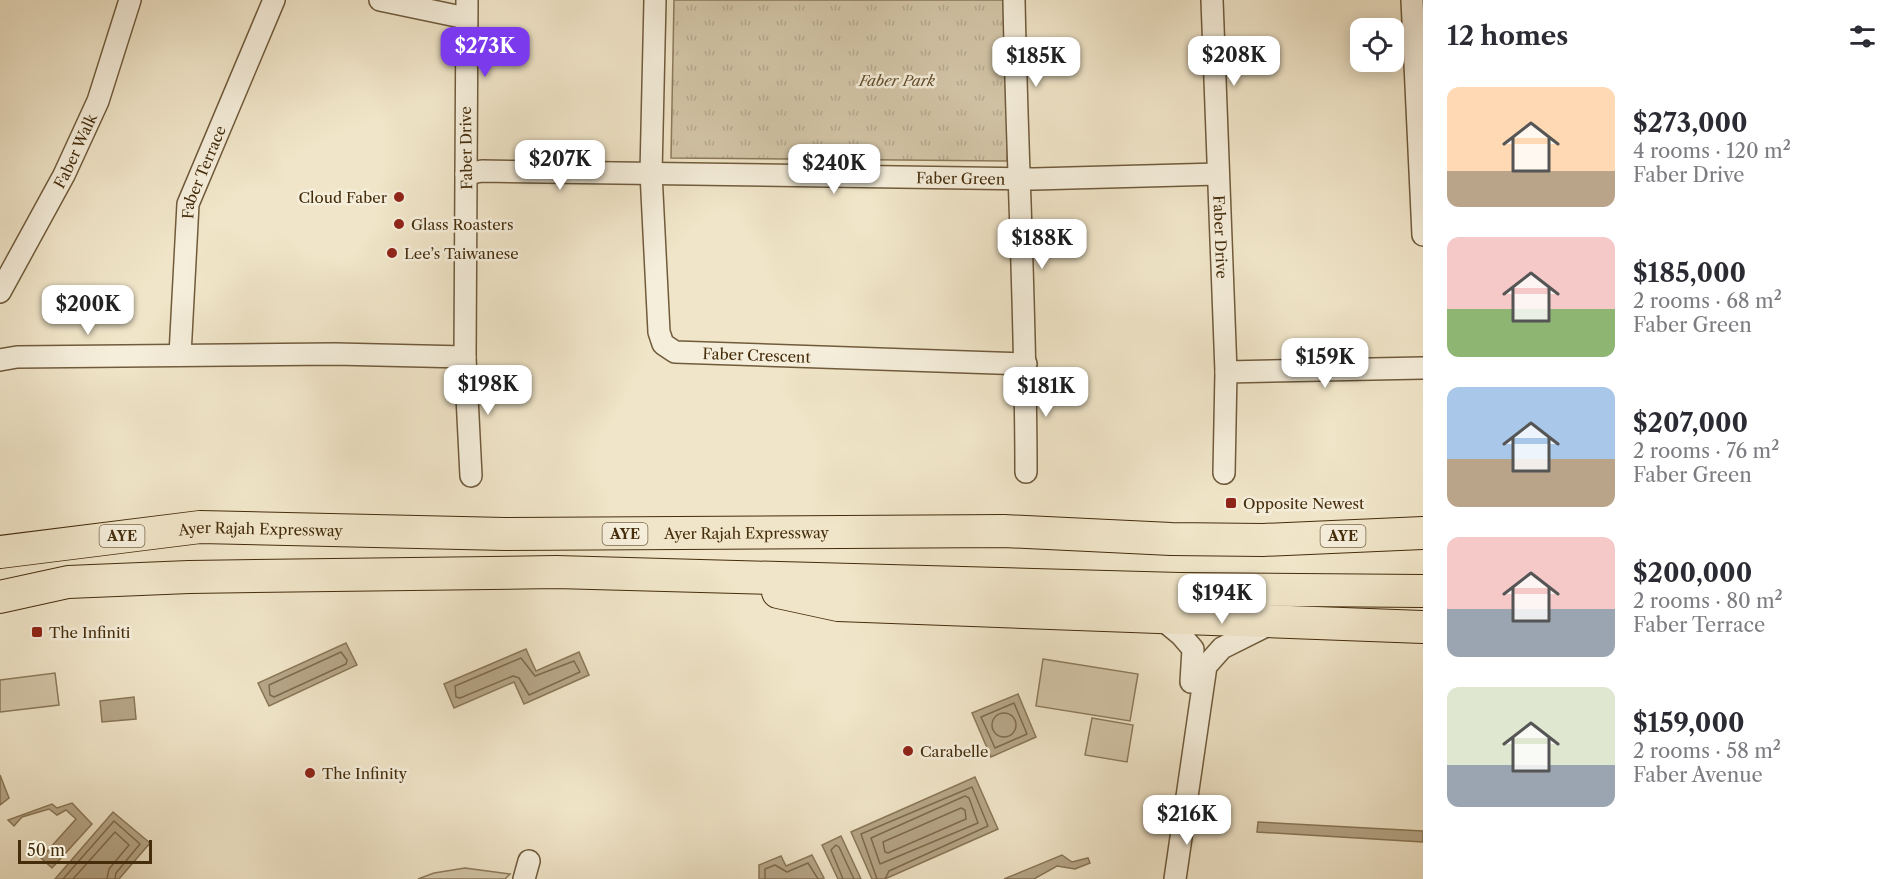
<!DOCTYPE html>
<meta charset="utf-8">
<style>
body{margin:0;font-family:"Libre Caslon Text",serif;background:#f2f2f3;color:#2b2b33;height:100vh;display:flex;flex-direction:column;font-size:22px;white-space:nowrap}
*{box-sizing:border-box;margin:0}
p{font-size:20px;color:#7c7c81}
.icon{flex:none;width:33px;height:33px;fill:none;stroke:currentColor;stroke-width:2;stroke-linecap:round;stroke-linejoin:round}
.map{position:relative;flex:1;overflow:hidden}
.panel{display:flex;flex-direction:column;background:#fff;width:480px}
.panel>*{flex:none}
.fabs{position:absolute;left:1350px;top:18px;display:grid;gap:12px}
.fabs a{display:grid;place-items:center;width:54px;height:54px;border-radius:12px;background:#fff;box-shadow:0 3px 15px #0003;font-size:30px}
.scale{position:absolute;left:18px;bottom:15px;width:134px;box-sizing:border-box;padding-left:6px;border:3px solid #452d0c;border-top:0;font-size:16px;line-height:21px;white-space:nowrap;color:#452d0c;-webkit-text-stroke:4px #f5eedb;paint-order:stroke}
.price{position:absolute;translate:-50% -51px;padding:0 14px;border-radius:12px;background:#fff;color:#222;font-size:20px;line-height:39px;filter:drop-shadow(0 2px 3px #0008)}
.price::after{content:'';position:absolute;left:50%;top:36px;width:18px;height:14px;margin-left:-9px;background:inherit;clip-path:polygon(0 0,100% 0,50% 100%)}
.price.active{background:#7c3aed;color:#fff}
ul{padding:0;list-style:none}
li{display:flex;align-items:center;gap:18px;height:150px;padding:0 24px}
li span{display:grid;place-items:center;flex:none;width:168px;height:120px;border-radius:12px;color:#555}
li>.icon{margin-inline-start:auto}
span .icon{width:72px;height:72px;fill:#fffc;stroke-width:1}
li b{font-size:26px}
h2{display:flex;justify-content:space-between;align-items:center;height:72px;padding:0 24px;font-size:26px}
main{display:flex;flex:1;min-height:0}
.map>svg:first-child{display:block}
.grass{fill:#d3c6a8;stroke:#8c7a5a;stroke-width:1.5}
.park{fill:url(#park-tufts);stroke:#8c7a5a;stroke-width:1.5}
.water{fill:#b6a688;stroke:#897656;stroke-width:1.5}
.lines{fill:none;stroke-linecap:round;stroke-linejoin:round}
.shore{stroke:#7e6a4a;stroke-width:1.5}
.minor-casing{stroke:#705b3b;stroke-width:24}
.highway-casing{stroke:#452d0c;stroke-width:34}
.minor{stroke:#f5eedb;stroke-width:21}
.highway{stroke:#f0e5c8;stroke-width:32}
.poi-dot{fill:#8f2418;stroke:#f5eedb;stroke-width:2}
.labels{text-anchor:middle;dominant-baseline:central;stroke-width:5;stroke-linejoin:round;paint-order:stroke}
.shield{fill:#f5eedb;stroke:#7a674a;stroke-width:1.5}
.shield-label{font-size:14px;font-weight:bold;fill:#452d0c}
.park-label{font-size:15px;font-style:italic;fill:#614c2b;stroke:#f5eedb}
.street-label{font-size:15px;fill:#452d0c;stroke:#f5eedb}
.poi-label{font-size:15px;fill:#452d0c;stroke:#f5eedb;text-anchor:start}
</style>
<main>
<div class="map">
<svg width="1423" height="879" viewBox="0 0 1423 879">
<defs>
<pattern id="park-tufts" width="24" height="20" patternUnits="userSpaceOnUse" patternTransform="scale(1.5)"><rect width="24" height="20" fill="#d3c6a8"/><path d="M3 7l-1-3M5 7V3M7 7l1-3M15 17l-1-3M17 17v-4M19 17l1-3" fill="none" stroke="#b6aa8f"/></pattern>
</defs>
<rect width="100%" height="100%" fill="#f0e5c8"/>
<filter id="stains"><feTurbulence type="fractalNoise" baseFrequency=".00333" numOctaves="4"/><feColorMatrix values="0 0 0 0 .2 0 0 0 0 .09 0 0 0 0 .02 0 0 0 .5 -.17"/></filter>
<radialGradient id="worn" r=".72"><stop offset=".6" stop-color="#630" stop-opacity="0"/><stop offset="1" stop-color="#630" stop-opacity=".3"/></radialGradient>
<!-- grass -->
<g class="grass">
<polygon points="1043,659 1138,674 1130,721 1036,706"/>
<polygon points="55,673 59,705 0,712 0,680"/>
<polygon points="1092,718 1133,725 1127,762 1085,755"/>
<polygon points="465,868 510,874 505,879 418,879 434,873"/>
</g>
<!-- park -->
<polygon class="park" points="674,0 1010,0 1007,161 671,158"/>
<!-- water -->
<g class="water">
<polygon points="346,643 357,665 269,706 258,683"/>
<polygon points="526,649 536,671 579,652 589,675 524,704 514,682 454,708 444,684"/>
<polygon points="1018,694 1036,737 991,757 972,713"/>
<polygon points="134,697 136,719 102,722 100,701"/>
<polygon points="0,775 9,798 0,805"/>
<polygon points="975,777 998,829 885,879 872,879 851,832"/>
<polygon points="72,803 92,824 52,868 41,858 76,819 66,810 57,815 49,809 22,817 14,826 8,820 52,804 57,808"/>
<polygon points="113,812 150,843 119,879 55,879"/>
<polygon points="1258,822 1423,831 1423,842 1257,832"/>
<polygon points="841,836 861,879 838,879 822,845"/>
<polygon points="812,855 824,878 821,879 759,879 759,865 781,856 786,866"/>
<polygon points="1062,855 1072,862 1088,858 1090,863 1075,869 1057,866 1034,879 1004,879"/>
</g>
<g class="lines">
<!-- shore -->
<g class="shore">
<polygon points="341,652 347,660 346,664 274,697 270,695 269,685"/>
<polygon points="521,658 535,676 574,661 580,672 529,695 519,678 513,676 460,698 456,697 455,686"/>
<polygon points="1014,703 1027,734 995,748 981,717"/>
<circle cx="1004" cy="725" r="12"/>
<polygon points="965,796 969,798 978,823 880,864 871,838"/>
<polygon points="961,808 965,810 966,819 888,853 885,852 883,842"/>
<polyline points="63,879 114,821 140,844 116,873 115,879"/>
<polyline points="73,879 115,832 129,845 109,869 107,879"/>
<polyline points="765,879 765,869 775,865 787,872 808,863 818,879"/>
<polyline points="843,879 831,850 836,845 839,847 854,879"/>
<polyline points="877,879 861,834 972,787 988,826 889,871 885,879"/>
</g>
<!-- minor casing -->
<g class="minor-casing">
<g id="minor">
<polyline points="380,0 466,18"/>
<polyline points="467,0 465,357 471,476"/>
<path id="s1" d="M655 0 651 173 659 332 663 344 675 352 1026 364"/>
<path d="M1014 0C1017 157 1026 314 1026 472"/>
<path id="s2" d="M1212 0 1226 372 1224 473"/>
<polyline points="1412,0 1423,235"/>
<path id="s3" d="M466 174 482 171 1034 179 1218 174"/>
<path id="s4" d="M0 292 64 175 98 101 130 0"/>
<path id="s5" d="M180 355 188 204 274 0"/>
<polyline points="0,360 17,357 335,354 465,357"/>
<polyline points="1226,372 1423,368"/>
<polyline points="1158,616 1181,635 1193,649 1191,682"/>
<polyline points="524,879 529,861"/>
<polyline points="1175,879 1206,666 1222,648 1270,624"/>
</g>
</g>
<!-- highway casing -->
<g class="highway-casing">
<g id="highway">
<path id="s6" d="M0 552 200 527 505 534 1004 531 1171 539 1263 540 1423 533"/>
<polyline points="778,592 838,605 1423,627"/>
<polyline points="0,597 68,582 189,577 556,572 1180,589 1423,591"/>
</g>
</g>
<!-- minor -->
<use href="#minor" class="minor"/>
<!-- highway -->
<use href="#highway" class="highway"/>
</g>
<!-- markers -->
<g class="poi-dot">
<circle cx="399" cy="197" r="6"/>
<circle cx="399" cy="224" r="6"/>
<circle cx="392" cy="253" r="6"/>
<rect x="1225" y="497" width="12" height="12" rx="3"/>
<rect x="31" y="626" width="12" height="12" rx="3"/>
<circle cx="908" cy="751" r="6"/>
<circle cx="310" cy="773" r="6"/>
</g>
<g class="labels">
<!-- shield labels -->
<g class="shield">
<rect x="602.5" y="523" width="45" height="22" rx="4.5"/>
<rect x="99.5" y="525" width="45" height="22" rx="4.5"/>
<rect x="1320.5" y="525" width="45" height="22" rx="4.5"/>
</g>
<g class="shield-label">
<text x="625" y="534">AYE</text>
<text x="122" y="536">AYE</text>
<text x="1343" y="536">AYE</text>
</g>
<!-- park labels -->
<g class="park-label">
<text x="897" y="80">Faber Park</text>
</g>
<!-- street labels -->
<g class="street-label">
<text transform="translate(466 148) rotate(-91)">Faber Drive</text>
<text stroke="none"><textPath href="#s4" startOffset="160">Faber Walk</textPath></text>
<text stroke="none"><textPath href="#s5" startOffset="186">Faber Terrace</textPath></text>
<text stroke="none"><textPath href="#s3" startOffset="495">Faber Green</textPath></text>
<text stroke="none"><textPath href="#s2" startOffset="237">Faber Drive</textPath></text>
<text stroke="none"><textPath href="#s1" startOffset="441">Faber Crescent</textPath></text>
<text stroke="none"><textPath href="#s6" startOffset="262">Ayer Rajah Expressway</textPath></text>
<text stroke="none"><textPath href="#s6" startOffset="748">Ayer Rajah Expressway</textPath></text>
</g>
<!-- poi labels -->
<g class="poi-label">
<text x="387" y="197" text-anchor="end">Cloud Faber</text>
<text x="411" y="224">Glass Roasters</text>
<text x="404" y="253">Lee’s Taiwanese</text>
<text x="1243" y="503">Opposite Newest</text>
<text x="49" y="632">The Infiniti</text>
<text x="920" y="751">Carabelle</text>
<text x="322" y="773">The Infinity</text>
</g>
</g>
<rect width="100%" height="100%" filter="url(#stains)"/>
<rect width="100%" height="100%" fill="url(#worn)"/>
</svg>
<div class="fabs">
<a><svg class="icon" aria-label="locate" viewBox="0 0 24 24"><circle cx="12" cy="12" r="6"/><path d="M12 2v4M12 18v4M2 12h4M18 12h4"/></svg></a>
</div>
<div class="scale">50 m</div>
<b class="price active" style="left:485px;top:78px">$273K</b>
<b class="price" style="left:1234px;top:87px">$208K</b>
<b class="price" style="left:1036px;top:88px">$185K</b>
<b class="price" style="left:560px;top:191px">$207K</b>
<b class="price" style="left:834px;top:195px">$240K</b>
<b class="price" style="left:1042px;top:270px">$188K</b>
<b class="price" style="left:88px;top:336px">$200K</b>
<b class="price" style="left:1325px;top:389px">$159K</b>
<b class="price" style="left:488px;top:416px">$198K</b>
<b class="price" style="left:1046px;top:418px">$181K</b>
<b class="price" style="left:1222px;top:625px">$194K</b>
<b class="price" style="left:1187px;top:846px">$216K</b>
</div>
<section class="panel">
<h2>12 homes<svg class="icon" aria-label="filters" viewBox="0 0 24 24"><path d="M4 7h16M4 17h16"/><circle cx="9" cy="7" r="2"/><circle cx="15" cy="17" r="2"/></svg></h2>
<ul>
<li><span style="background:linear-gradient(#ffd9b3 70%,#b9a48a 0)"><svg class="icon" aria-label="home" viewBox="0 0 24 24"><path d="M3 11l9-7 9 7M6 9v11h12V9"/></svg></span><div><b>$273,000</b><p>4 rooms · 120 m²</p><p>Faber Drive</p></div></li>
<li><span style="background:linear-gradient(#f6c9c9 60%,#8fb573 0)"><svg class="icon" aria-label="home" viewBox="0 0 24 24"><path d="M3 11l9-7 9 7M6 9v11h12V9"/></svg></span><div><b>$185,000</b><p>2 rooms · 68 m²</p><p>Faber Green</p></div></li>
<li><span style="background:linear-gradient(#a9c7e8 60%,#b9a48a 0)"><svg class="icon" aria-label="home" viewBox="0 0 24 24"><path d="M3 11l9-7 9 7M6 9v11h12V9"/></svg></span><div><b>$207,000</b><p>2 rooms · 76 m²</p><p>Faber Green</p></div></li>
<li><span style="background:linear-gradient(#f6c9c9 60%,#9aa5b1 0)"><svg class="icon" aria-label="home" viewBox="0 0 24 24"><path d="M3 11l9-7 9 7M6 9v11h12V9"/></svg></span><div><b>$200,000</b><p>2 rooms · 80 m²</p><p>Faber Terrace</p></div></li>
<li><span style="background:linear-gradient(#dfe7d0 65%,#9aa5b1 0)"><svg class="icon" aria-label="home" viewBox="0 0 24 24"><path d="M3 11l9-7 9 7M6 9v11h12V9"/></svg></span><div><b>$159,000</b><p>2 rooms · 58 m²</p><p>Faber Avenue</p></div></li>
</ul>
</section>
</main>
